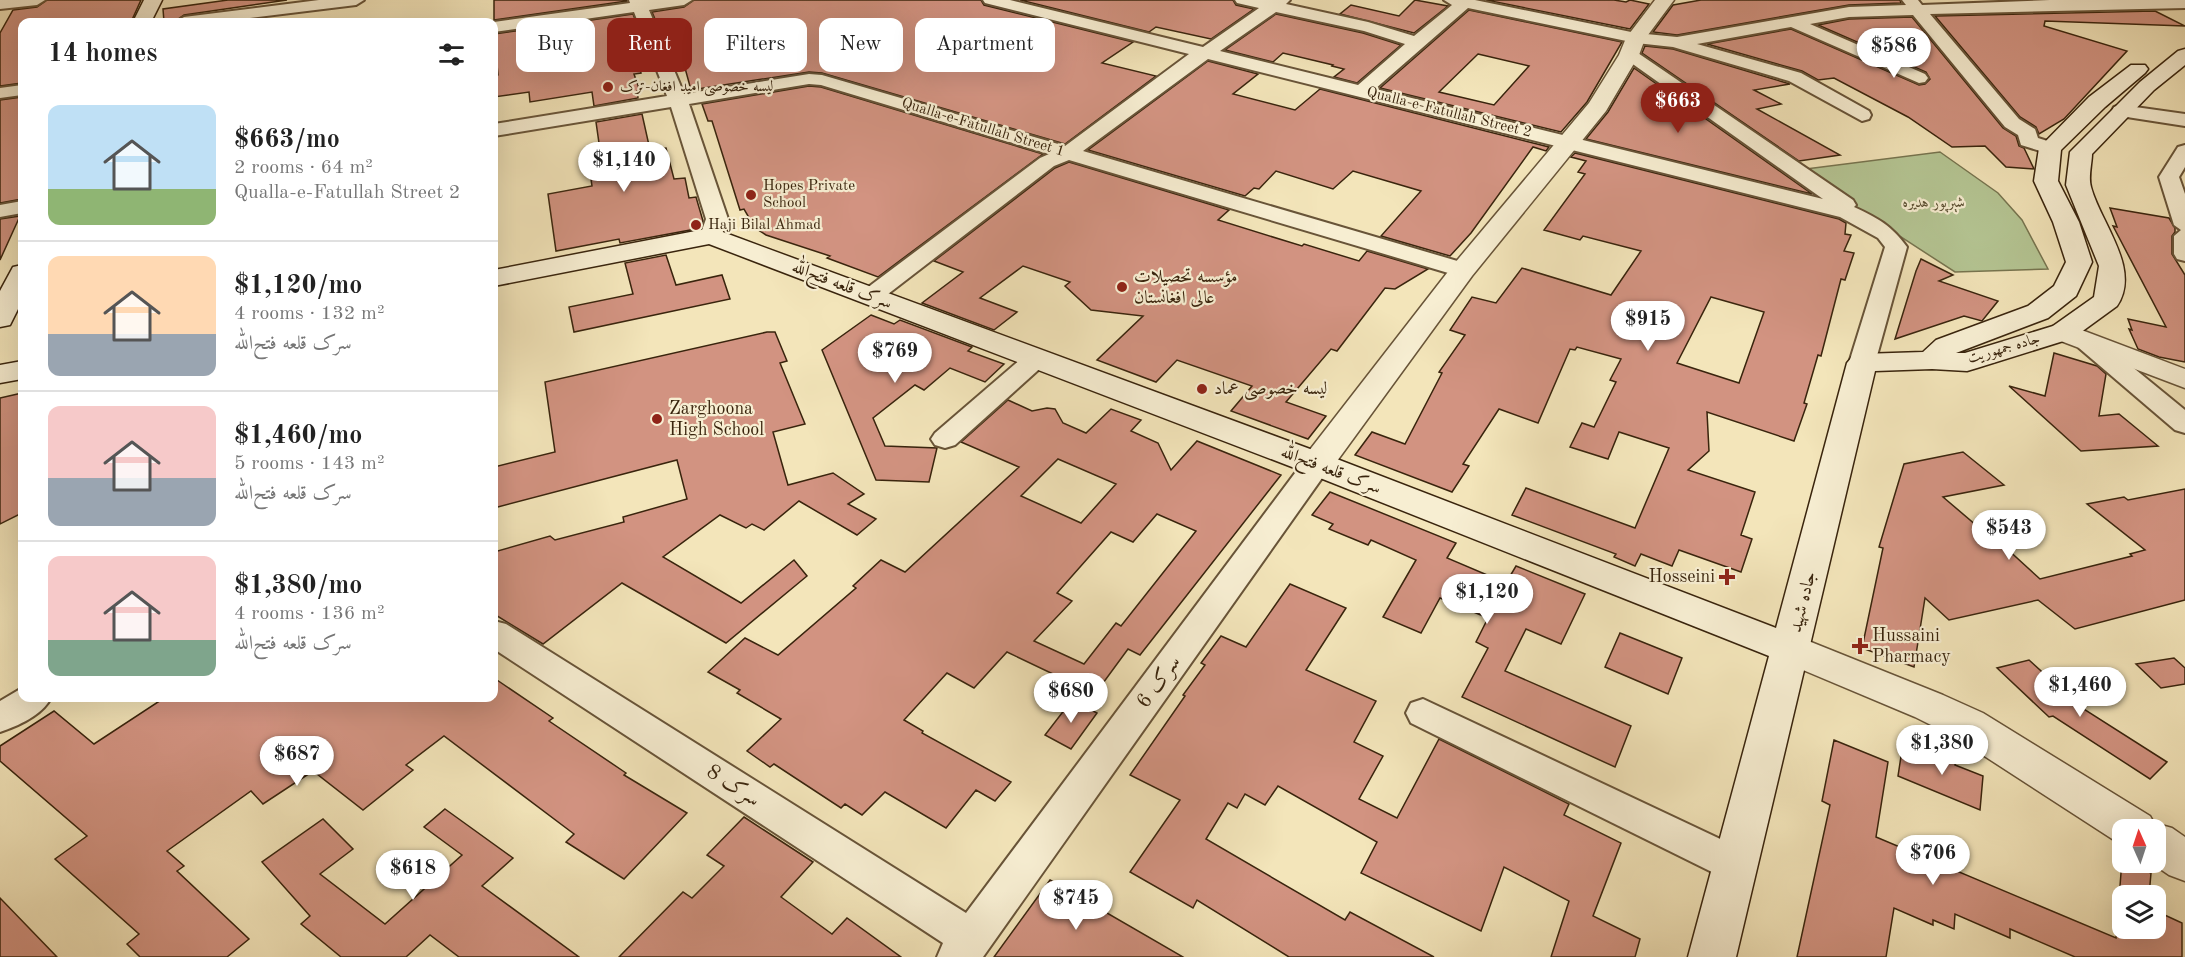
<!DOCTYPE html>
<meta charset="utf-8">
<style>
body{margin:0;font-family:"Old Standard TT",Amiri,serif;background:#f2f2f2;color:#222;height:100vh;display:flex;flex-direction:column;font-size:22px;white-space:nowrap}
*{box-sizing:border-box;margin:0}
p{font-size:20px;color:#767676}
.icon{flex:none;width:33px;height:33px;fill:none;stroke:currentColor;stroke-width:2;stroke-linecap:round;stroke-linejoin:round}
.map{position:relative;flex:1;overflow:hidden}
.side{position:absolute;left:18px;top:18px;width:480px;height:684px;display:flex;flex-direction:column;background:#fff;border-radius:12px;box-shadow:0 6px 24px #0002}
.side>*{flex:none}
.guide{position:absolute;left:516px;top:18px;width:570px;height:54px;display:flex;gap:12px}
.needle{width:39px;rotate:357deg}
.fabs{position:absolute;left:2112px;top:819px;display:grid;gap:12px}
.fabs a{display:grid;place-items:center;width:54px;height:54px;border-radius:12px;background:#fff;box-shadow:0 6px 24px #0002;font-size:30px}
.price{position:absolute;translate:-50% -51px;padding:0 14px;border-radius:21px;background:#fff;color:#222;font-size:20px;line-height:39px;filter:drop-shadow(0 2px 3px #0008)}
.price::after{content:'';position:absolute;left:50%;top:36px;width:18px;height:14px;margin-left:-9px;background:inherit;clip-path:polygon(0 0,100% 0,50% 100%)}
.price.active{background:#8f2418;color:#fff}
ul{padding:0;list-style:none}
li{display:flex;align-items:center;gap:18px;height:150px;padding:0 30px}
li+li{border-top:2px solid #e0e0e0}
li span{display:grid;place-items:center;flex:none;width:168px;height:120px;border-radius:12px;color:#555}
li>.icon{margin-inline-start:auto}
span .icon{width:72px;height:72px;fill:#fffc;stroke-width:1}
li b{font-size:26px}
h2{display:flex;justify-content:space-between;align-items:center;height:72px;padding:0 30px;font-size:26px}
.tag{padding:0 21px;border-radius:12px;background:#fff;box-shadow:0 6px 24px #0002;font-size:21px;line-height:54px}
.tag.active{background:#8f2418;color:#fff}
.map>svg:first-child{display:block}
.green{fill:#b5c694;stroke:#777550;stroke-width:1.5}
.building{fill:#d29381;stroke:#39240d;stroke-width:1.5;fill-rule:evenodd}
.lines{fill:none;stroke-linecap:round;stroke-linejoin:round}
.minor-casing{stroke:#685438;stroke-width:4}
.tertiary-casing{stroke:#685438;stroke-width:3}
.secondary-casing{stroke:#39240d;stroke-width:3}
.minor{fill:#f7eed2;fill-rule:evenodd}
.tertiary{fill:#f7eed2;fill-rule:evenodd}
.secondary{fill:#f7eed2;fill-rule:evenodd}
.poi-dot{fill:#8f2418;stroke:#f7eed2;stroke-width:2}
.labels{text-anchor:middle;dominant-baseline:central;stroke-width:4.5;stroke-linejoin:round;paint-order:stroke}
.far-poi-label{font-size:15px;fill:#39240d;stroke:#f7eed2;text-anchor:start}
.far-street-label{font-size:15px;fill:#39240d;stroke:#f7eed2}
.far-park-label{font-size:15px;font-style:italic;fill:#584c2f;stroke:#f7eed2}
.poi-label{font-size:18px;fill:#39240d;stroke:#f7eed2;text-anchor:start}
.street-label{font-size:18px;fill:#39240d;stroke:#f7eed2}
.near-street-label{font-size:21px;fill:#39240d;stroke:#f7eed2}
</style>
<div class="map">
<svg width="2185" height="957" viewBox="0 0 2185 957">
<rect width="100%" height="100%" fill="#f3e5ba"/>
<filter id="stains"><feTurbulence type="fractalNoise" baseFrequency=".00333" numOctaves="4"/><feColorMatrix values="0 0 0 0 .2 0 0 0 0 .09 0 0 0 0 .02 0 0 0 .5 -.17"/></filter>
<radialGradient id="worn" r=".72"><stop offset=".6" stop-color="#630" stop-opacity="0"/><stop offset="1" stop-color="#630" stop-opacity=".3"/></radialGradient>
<!-- green -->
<polygon class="green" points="1940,152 1998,193 2022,220 2048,269 1955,272 1798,170"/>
<!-- building -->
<g class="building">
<polygon points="47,0 141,0 131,22 22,22 22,83 0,86 0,33 13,10 37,7"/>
<polygon points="228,0 287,0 184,15 174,22 164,22 163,9"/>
<polygon points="494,0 627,0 627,1 494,20"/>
<polygon points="694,0 981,0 984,5 1133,42 1102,63 1156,76 1065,144 822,73 809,72 691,90 679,46 667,47 652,12 684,7"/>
<polygon points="1020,0 1233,0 1236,5 1254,9 1211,39 1156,27 1149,32"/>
<polygon points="1415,0 1448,6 1414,33 1340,14 1351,5 1399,16"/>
<polygon points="1486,0 1614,0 1626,2 1630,0 1649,4 1630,29"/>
<polygon points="1701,0 1900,0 1901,3 1849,5 1677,35 1653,32 1673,5"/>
<path d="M1469 10 1622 42 1587 102 1561 132 1380 88ZM1478 54 1529 66 1494 105 1439 92Z"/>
<polygon points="2155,11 2185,26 2045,21 2044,26 2127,51 2064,119 2039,134 2036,127 2020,117 1935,16"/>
<polygon points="633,14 647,50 638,52 641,73 634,74 640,91 637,91 638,98 594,106 592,92 530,102 529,92 494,97 494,76 498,75 494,34"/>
<polygon points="1276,14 1363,33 1401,45 1357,83 1334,77 1344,69 1332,66 1333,65 1283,53 1273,62 1225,50"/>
<polygon points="1912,17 2003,128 2016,136 2019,146 2024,148 2034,169 2006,167 1985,146 1952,147 1908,117 1834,78 1818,80 1802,71 1707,44 1791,29 1919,85 1925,84 1930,79 1926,72 1818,25 1849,19"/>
<polygon points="1645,46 1673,49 1790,84 1754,90 1781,104 1757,109 1840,155 1799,161 1642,53"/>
<polygon points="1208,61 1258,74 1233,94 1295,110 1320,89 1549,147 1546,151 1533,147 1471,233 1450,256 1381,236 1421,191 1353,171 1333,189 1276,171 1259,189 1254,188 1245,196 1088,150"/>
<polygon points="1634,68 1812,194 1586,139 1608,112"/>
<polygon points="809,86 821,87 1043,154 878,277 827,258 830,256 766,235 755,228 744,209 740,210 712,121 708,121 702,104"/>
<polygon points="22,97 22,199 0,203 0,100"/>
<polygon points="642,114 650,150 666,148 674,179 685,178 689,198 696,197 703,221 701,228 620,243 619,239 556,251 548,194 592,186 589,166 602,164 596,122"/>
<path d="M1575 153 1839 219 1846 223 1845 234 1851 235 1844 251 1854 253 1845 280 1841 279 1821 356 1818 355 1804 403 1807 404 1794 441 1707 412 1709 451 1688 470 1755 492 1741 535 1752 539 1741 572 1679 550 1672 566 1641 554 1635 566 1614 557 1616 554 1512 515 1526 488 1635 528 1669 448 1619 432 1608 459 1570 447 1582 423 1594 427 1616 382 1610 380 1621 359 1577 347 1575 350 1570 349 1538 423 1499 409 1463 464 1469 466 1452 492 1355 455 1372 432 1405 444 1442 373 1439 372 1465 335 1450 330 1472 297 1496 303 1522 268 1611 295 1641 251 1583 236 1580 240 1544 230 1585 174 1578 172 1586 161 1571 157ZM1711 297 1764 312 1739 383 1677 363Z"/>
<polygon points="1069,162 1229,210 1218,220 1302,246 1304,244 1359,261 1367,251 1428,269 1395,289 1385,288 1337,351 1331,349 1286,402 1326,416 1308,439 1231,411 1252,386 1177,360 1156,382 1097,360 1143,316 1091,310 1065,286 1070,282 1023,266 980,298 1017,312 994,330 922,303 963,272 934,261 1055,168"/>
<polygon points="2110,208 2169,218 2175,228 2175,232 2172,236 2172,254 2185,275 2185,362 2159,357 2138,349 2129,329 2132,330 2128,319 2166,327 2113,226 2117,227"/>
<polygon points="20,216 0,260 0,219"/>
<polygon points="666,255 676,285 722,275 730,299 574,332 569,307 633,294 625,263"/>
<polygon points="1921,259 1953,275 1939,281 1998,301 1982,321 1964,316 1895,339 1916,271"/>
<polygon points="871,315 894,324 900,320 972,347 968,351 1004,364 985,382 950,368 924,390 915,385 873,418 885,446 937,448 929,482 876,480 822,350"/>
<polygon points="767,332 775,332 787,361 780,363 805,424 773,432 788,485 833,473 864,494 848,504 876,519 857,535 799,501 764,530 752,524 746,528 720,515 663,557 741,603 794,560 807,576 726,643 622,583 543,644 494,614 494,552 550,536 555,540 624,522 623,517 687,499 677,460 494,508 494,467 555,452 545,382"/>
<polygon points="2054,353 2097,366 2106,374 2099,416 2119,414 2158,446 2081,451 2009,386 2045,396"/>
<polygon points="22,393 22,513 0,524 0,398"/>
<path d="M1008 400 1032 411 1047 408 1055 409 1063 423 1086 433 1111 409 1141 420 1131 431 1158 443 1171 470 1197 441 1281 475 1140 655 1128 649 1095 694 1007 652 974 688 947 673 904 720 923 731 922 733 1011 782 995 801 976 790 946 828 885 792 862 815 845 804 841 808 774 764 770 767 747 751 781 719 737 693 740 690 708 672 745 638 778 655 856 588 853 586 881 560 905 572 1019 467 961 442ZM1058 459 1116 484 1081 523 1021 496ZM1157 514 1196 531 1121 626 1116 623 1084 664 1034 641 1072 601 1057 593 1111 532 1133 542Z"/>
<polygon points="1963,452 2004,485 1943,497 1990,537 1994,537 2040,579 2132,556 2130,554 2145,550 2087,504 2124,497 2128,500 2185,489 2185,600 2075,629 2038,600 1949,620 1925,598 1914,667 1862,648 1883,548 1879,547 1904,464"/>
<polygon points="1330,492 1456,543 1447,558 1506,583 1516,566 1585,594 1561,644 1526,629 1505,671 1631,726 1615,767 1462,697 1488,648 1476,642 1488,618 1440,598 1421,633 1383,617 1416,560 1371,540 1368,545 1329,529 1333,524 1312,515"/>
<polygon points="1290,584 1346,608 1306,670 1376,701 1354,742 1383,756 1359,799 1397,818 1439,739 1569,804 1564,815 1621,843 1593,916 1640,939 1635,957 1551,957 1569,901 1504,867 1481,931 1361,873 1377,842 1278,786 1265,805 1245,794 1237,808 1228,803 1206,839 1345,920 1350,912 1434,957 1289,957 1197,900 1193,908 1130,872 1180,800 1130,775 1185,696 1183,695 1205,665 1201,663 1221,636 1246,647"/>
<polygon points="1620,633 1682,658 1668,694 1605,667"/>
<polygon points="2174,658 2185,668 2185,684 2161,688 2136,664"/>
<polygon points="2029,660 2082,708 2167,762 2150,779 2053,716 2049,717 1997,668"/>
<polygon points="494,678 553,718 549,721 626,773 624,775 687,813 624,879 566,842 574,834 444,736 406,765 413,770 363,810 313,771 263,804 251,791 167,851 184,866 177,871 249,939 227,957 140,957 127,944 139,934 55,859 87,836 0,761 0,746 54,711 94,744 164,698 494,698"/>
<polygon points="1072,700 1097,713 1071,749 1045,735"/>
<polygon points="1834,740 1888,762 1876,837 2116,938 2122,860 2122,862 2151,873 2149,896 2122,896 2122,928 2156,928 2156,911 2182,923 2182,957 2075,957 2010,929 2010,938 1955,914 1954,929 1933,920 1933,925 1894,908 1886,957 1797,957 1830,805 1822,801"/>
<polygon points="1922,745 1956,758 1955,765 1983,776 1980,810 1898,776 1902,750 1920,757"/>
<polygon points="445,809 513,858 482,886 579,957 459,957 430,935 406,957 341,957 301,924 310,916 262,862 323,819 353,849 320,874 385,924 462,855 424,827"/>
<polygon points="744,817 813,862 781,897 832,934 847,918 901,957 619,957 683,892 692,898 724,866 707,855"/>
<polygon points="1050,880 1183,957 994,957"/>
<polygon points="0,898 57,957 0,957"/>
</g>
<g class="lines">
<!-- minor casing -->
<g class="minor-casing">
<g id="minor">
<polygon points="0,0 45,0 37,5 0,9"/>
<polygon points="319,0 364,0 356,5 218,22 176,22 184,17"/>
<path d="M629 0H692L684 5 649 10 684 94 809 74 822 75 1065 146 1189 54 985 3 983 0H1010L1203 47 1259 8 1237 3 1235 0H1290L1286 4 1368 22 1414 36 1452 5 1444 0H1475L1636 33 1677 37 1849 7 1906 5 1902 0H1918L1922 5 2050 0H2185V8L1930 14 2019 119 2035 129 2038 138 2057 144 2060 148 2057 152 2050 154 2021 145 2018 135 2005 127 1913 15 1849 17 1810 24 1925 74 1928 78 1925 82 1919 83 1791 27 1697 44 1801 73 1869 111 1871 115 1869 119 1862 121 1789 81 1673 47 1636 43 1468 8 1375 89 1823 199 1620 55 1623 51H1635L1853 200 1856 205 1854 207C1878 218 1892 226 1907 247L1875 363 1871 368 1862 371 1853 368 1849 363 1885 247 1878 238 1840 217 1208 59 1083 151 1471 265 1474 270 1471 275 1463 277 1455 275 1069 160 1054 166 879 301 871 303 863 301 859 296 863 291 1040 158 1049 154 821 85 809 84 689 104 728 219 719 241 711 243 703 241 700 236 706 219 671 107 494 136V124L667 96 634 12 494 32 492 22H494L630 3ZM1276 12 1364 31 1405 44 1358 85 1220 51Z"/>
<polygon points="22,85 22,95 0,98 0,88"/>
<polygon points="2121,105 2185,114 2185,126 2114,115 2112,111 2114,107"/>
<polygon points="2185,145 2185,167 2179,177 2185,194 2185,261 2177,259 2174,254 2174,236 2181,230 2174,225 2159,177 2178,147"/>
<polygon points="22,201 22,213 0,217 0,205"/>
<polygon points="2088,336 2097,338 2185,410 2185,433 2175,430 2079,348 2076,343 2079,338"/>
<polygon points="1037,350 1046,353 1050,358 1046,363 955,445 945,448 935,445 931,439 935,433 1028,353"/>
<polygon points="1317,455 1327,457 1331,464 1327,471 983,957 937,957 943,943 494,649 494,621 506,624 966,913 1307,457"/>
<path d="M22 688V698H51C42 715 18 726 0 732V701Z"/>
<polygon points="1423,699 1750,853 1755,865 1750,877 1736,883 1722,877 1411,723 1406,713 1411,703"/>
</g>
</g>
<!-- tertiary casing -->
<g class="tertiary-casing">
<g id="tertiary">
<polygon points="1655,0 1674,0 1645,39 1639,55 1606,111 1472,276 1329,472 1317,475 1305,472 1301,464 1305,456 1454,264 1589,103 1619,55 1626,38"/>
<polygon points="2063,323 2185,369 2185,388 2053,338 2049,332 2053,326"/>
<polygon points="1791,634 1943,695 1983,713 2150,816 2154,823 2172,828 2185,837 2185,881 2169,875 2150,862 2156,862 2156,830 2122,830 2122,845 2120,844 1955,737 1915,717 1777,659 1772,649 1777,639"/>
</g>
</g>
<!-- secondary casing -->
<g class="secondary-casing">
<g id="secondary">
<polygon points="144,0 162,0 151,22 133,22"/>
<path d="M2185 49V65L2154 90 2092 154C2092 163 2088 177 2091 187 2100 222 2142 269 2117 306L2073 338 1977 368 1967 371 1932 369 1875 371 1736 957H1688L1769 656 1305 472 709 244 494 286V270L711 228 720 231 1329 456 1776 628 1847 363 1852 357 1862 354 1923 352 1936 340 2028 306 2054 286 2066 262 2053 222 2034 181 2039 148 2089 97 2131 65H2145L2148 69 2145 73 2105 107 2061 150 2058 181 2079 222 2092 262 2076 296 2048 318 1956 353H1965L2053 326 2094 297 2099 266 2066 185 2070 152 2140 82 2178 51Z"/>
<polygon points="22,265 22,301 10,325 0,327 0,291 13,267"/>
<polygon points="22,361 22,379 0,383 0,365"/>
</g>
</g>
<!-- minor -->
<use href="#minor" class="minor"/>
<!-- tertiary -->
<use href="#tertiary" class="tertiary"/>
<!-- secondary -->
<use href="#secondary" class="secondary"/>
</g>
<!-- markers -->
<g class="poi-dot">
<circle cx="608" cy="87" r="6"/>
<circle cx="751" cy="195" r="6"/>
<circle cx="696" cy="225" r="6"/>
<circle cx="1122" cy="287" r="6"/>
<circle cx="1202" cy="389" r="6"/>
<circle cx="657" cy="419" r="6"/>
<path d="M1724 568h6v6h6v6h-6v6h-6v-6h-6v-6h6z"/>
<path d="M1857 637h6v6h6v6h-6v6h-6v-6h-6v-6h6z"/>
</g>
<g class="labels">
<!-- far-poi labels -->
<g class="far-poi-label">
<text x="620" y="87">لیسه خصوصی امید افغان-ترک</text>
<text x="763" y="186">Hopes Private<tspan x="763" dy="17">School</tspan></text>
<text x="708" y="225">Haji Bilal Ahmad</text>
</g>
<!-- far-street labels -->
<g class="far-street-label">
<text transform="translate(1449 113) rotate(14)">Qualla-e-Fatullah Street 2</text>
<text transform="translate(983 128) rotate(17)">Qualla-e-Fatullah Street 1</text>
<text transform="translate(2004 349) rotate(-16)">جاده جمهوریت</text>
</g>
<!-- far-park labels -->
<g class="far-park-label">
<text x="1934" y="203">شېرپور هديره</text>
</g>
<!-- poi labels -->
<g class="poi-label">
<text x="1134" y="277">مؤسسه تحصیلات<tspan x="1134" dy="21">عالی افغانستان</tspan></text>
<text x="1214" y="389">لیسه خصوصی عماد</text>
<text x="669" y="409">Zarghoona<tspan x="669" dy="21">High School</tspan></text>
<text x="1715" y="577" text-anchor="end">Hosseini</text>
<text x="1872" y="636">Hussaini<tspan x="1872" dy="21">Pharmacy</tspan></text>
</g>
<!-- street labels -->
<g class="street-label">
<text transform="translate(842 285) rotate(21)">سرک قلعه فتح‌الله</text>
<text transform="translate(1331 470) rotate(21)">سرک قلعه فتح‌الله</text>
<text transform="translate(1803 602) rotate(-76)">جاده شهید</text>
</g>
<!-- near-street labels -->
<g class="near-street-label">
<text transform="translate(1159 682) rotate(-54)">سرک 6</text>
<text transform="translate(733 786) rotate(33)">سرک 8</text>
</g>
</g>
<rect width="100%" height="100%" filter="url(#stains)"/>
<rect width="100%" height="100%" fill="url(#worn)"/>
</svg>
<div class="fabs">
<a><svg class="needle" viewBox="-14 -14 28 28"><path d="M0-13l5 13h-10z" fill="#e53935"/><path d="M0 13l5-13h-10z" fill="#767676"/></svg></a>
<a><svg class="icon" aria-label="layers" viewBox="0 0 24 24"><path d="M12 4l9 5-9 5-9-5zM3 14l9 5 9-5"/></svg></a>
</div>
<b class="price" style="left:1894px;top:79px">$586</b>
<b class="price active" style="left:1678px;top:134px">$663</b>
<b class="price" style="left:624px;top:193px">$1,140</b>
<b class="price" style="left:1648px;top:352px">$915</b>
<b class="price" style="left:895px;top:384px">$769</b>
<b class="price" style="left:2009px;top:561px">$543</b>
<b class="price" style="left:1487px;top:625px">$1,120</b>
<b class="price" style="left:2080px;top:718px">$1,460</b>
<b class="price" style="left:1071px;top:724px">$680</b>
<b class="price" style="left:1942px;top:776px">$1,380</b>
<b class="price" style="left:297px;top:787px">$687</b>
<b class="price" style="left:1933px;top:886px">$706</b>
<b class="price" style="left:413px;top:901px">$618</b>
<b class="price" style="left:1076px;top:931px">$745</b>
<div class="guide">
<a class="tag">Buy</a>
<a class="tag active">Rent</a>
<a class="tag">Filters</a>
<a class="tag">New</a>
<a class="tag">Apartment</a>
</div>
<section class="side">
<h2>14 homes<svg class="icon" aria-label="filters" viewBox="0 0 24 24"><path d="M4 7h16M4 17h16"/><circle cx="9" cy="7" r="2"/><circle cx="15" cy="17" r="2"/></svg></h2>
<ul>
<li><span style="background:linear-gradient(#bfe0f5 70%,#8fb573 0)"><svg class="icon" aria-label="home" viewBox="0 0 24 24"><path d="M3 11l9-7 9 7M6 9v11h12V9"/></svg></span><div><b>$663/mo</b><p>2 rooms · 64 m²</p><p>Qualla-e-Fatullah Street 2</p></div></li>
<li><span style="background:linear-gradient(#ffd9b3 65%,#9aa5b1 0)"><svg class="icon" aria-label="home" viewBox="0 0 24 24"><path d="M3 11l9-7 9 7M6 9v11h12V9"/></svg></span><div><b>$1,120/mo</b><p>4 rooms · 132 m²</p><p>سرک قلعه فتح‌الله</p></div></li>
<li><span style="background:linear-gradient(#f6c9c9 60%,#9aa5b1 0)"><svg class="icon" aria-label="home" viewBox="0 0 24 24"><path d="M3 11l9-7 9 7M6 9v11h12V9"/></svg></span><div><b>$1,460/mo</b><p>5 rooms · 143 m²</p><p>سرک قلعه فتح‌الله</p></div></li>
<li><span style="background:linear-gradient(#f6c9c9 70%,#7fa58c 0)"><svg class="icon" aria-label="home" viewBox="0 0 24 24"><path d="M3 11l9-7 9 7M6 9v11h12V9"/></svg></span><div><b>$1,380/mo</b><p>4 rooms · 136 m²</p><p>سرک قلعه فتح‌الله</p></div></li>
</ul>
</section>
</div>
